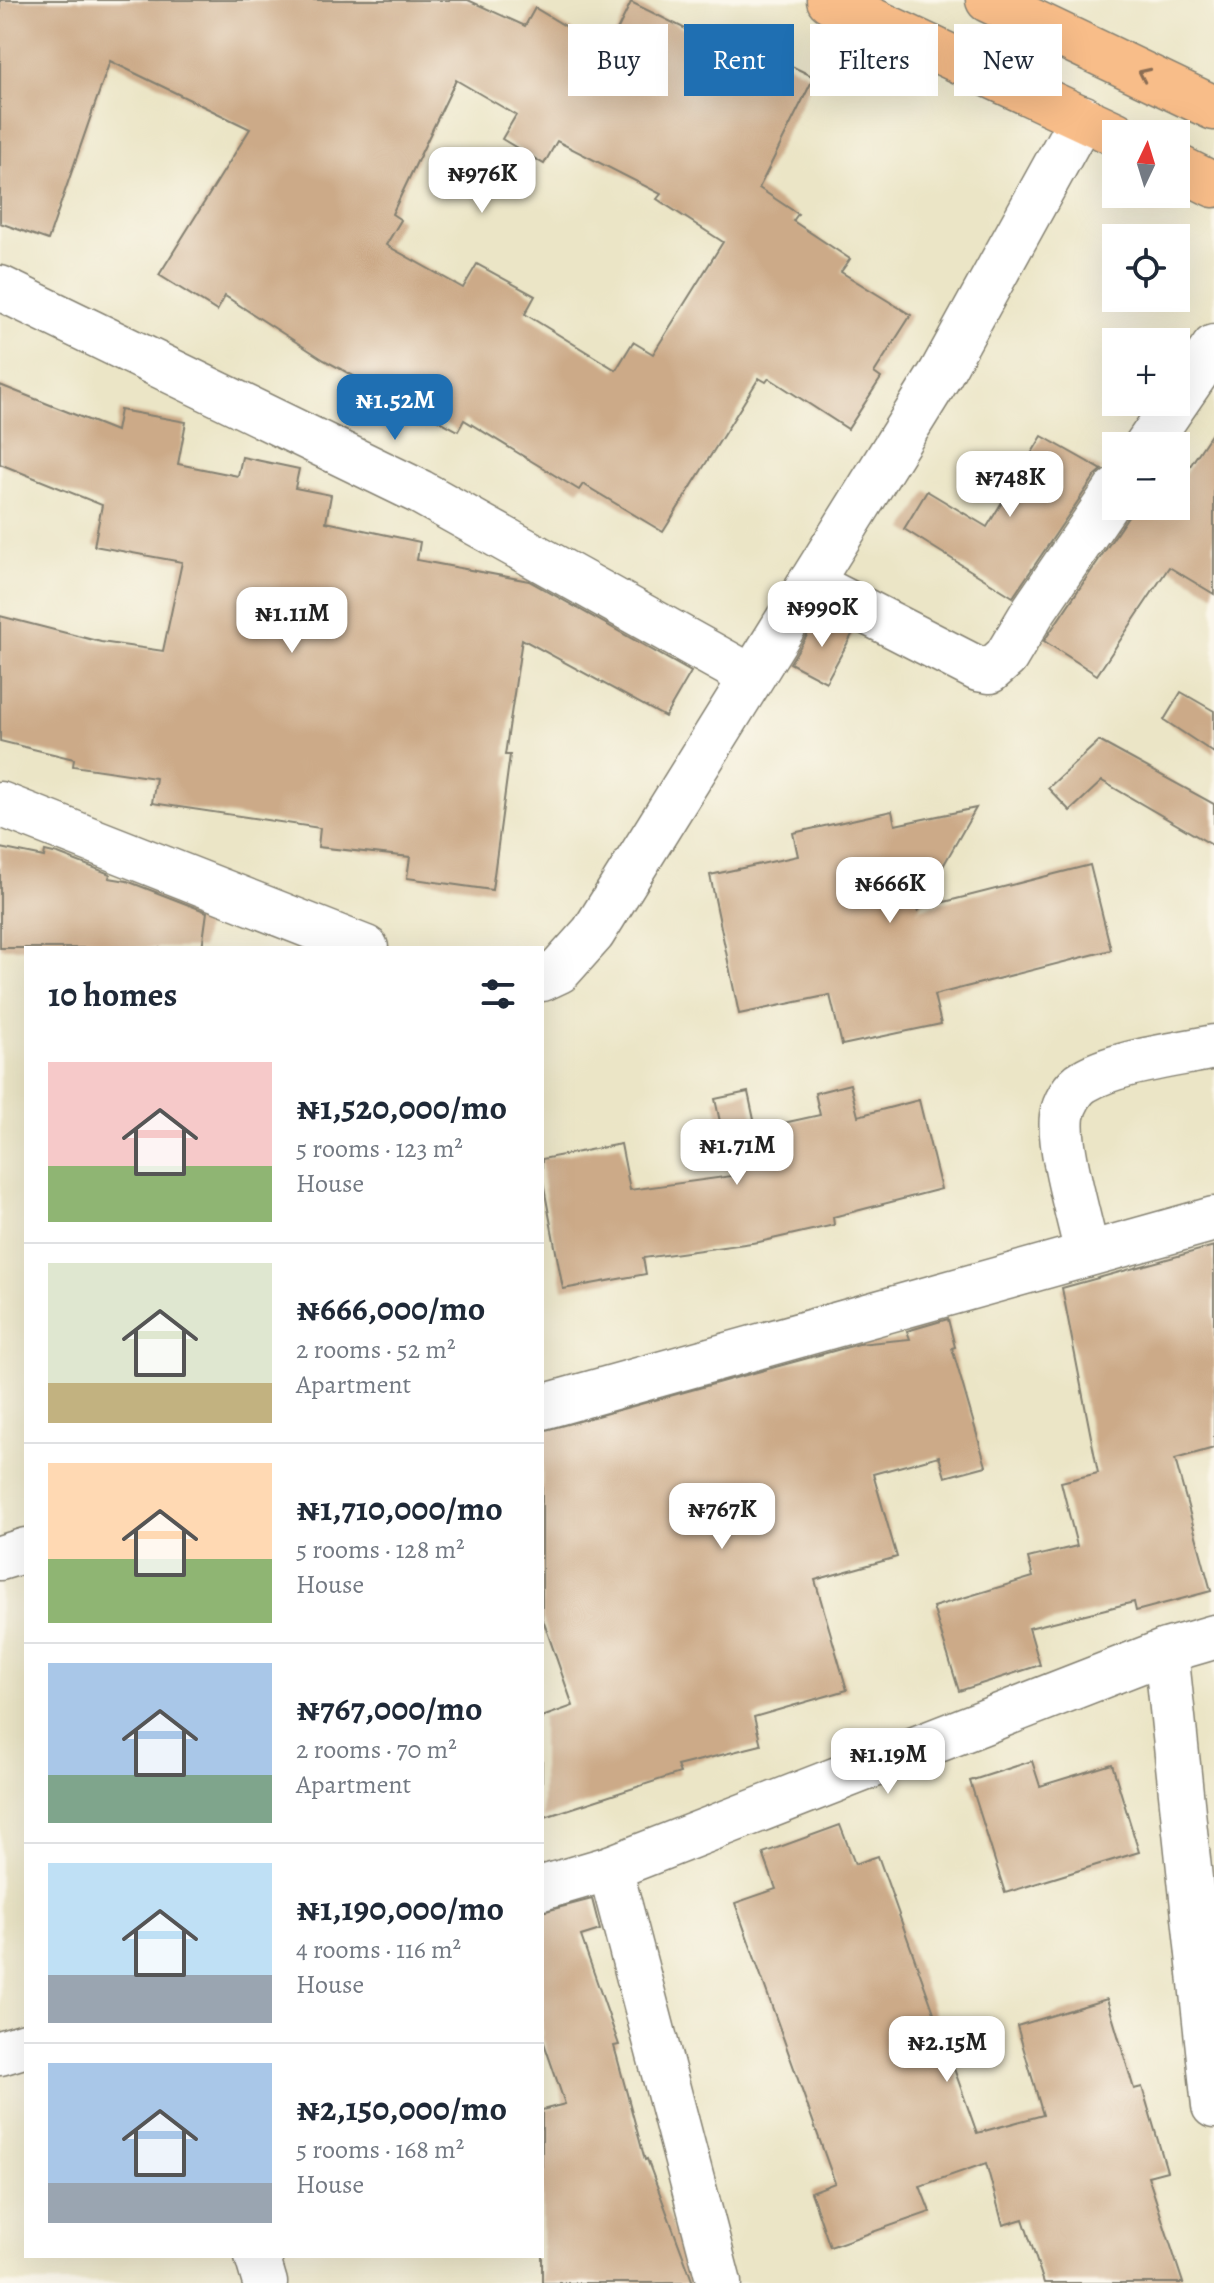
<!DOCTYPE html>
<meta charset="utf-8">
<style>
body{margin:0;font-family:Alegreya,serif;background:#f6f6f7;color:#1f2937;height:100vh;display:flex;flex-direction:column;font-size:30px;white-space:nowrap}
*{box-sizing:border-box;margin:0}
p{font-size:26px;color:#747a83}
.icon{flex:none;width:44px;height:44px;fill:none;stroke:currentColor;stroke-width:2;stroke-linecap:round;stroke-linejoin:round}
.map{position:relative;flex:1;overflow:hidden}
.panel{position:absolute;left:24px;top:946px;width:520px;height:1312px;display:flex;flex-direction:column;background:#fff;border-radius:0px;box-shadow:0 8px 32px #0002}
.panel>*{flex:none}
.top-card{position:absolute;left:568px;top:24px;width:526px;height:72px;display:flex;gap:16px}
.needle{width:52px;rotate:4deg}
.controls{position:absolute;left:1102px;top:120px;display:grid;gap:16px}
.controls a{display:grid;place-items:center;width:88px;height:88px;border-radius:0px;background:#fff;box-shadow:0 8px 32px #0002;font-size:40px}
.price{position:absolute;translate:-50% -68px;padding:0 18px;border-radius:16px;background:#fff;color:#222;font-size:26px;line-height:52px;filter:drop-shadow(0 2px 4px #0008)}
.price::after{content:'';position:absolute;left:50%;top:48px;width:24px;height:18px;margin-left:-12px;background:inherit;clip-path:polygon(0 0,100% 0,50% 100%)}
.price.current{background:#1f6fb2;color:#fff}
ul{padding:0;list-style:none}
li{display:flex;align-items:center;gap:24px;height:200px;padding:0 24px}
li+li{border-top:2px solid #e0e1e3}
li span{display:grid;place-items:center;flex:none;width:224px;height:160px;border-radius:0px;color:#555}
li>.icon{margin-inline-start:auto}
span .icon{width:96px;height:96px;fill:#fffc;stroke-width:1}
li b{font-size:34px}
h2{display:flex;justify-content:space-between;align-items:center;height:96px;padding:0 24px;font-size:34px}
.pill{padding:0 28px;border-radius:0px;background:#fff;box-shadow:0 8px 32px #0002;font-size:28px;line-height:72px}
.pill.current{background:#1f6fb2;color:#fff}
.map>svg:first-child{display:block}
.building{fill:#ca8;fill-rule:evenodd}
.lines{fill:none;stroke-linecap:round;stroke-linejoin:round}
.minor-casing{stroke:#848071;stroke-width:47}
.major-casing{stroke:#848071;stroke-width:47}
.minor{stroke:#fff;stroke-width:44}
.major{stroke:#f8bd89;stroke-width:44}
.oneway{stroke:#8a6c52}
</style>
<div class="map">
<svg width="1214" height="2283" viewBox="0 0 1214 2283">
<rect width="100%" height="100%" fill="#fbf7ec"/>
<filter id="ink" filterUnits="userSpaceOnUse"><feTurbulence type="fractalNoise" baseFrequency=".0125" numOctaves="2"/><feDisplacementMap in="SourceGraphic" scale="16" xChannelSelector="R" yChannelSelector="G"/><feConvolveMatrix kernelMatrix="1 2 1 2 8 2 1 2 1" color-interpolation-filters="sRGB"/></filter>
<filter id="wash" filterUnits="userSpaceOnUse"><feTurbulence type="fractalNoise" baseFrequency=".006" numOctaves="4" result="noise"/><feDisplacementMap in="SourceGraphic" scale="32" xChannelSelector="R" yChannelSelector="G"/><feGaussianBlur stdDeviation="1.8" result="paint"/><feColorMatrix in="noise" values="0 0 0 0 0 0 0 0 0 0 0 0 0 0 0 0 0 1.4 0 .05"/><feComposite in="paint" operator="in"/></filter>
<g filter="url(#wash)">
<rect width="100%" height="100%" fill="#ebe5c6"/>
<g id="blocks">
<!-- building -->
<g class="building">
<path d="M0 0H468L525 26 535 8 607 51 631 2 724 48 730 36 814 77 759 188 798 214 793 221 850 259 841 272 911 315 874 373 881 378 848 429 769 378 766 382 759 378 663 532 583 484 579 490 464 420 458 431 398 398 385 419 359 404 370 385 324 360 225 296 217 311 159 275 250 129 110 61 48 240 0 223ZM456 80 516 115 502 139 544 164 557 141 661 194 657 199 723 242 653 354 633 342 616 370 525 314 535 296 477 264 463 288 386 245 401 220 392 214Z"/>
<polygon points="0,385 116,431 120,410 186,422 178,464 238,476 242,457 299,469 295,488 331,495 326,522 420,542 417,560 529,581 691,672 665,717 522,639 505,755 510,755 492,890 407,878 410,857 318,847 320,828 152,803 156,778 73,766 74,759 0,741 0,616 101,642 163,651 182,562 94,546 102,505 0,464"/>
<polygon points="1214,430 1214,594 1169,567 1097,675 1044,641 1135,506 1176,506 1176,487"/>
<polygon points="1042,436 1102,470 1095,476 1013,597 904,529 927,491 987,527"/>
<polygon points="819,616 853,633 826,682 790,663"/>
<polygon points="1181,692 1214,711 1214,753 1164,720"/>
<polygon points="1099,741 1214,804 1214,846 1102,781 1070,811 1048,788"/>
<polygon points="976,808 917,912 921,908 1090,865 1111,950 934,995 941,1024 842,1045 830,995 739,1014 710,875 798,856 793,833 892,811 895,825"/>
<polygon points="0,848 44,857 45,851 58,854 110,874 109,878 127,881 207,912 202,948 0,948"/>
<polygon points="850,1084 858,1116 919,1100 941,1189 833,1217 834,1225 759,1242 643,1258 646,1274 563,1289 542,1177 542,1159 621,1144 630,1190 732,1176 715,1099 748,1092 756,1129 820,1115 815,1093"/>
<polygon points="1214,1246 1214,1448 1175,1459 1211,1591 1136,1611 1134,1602 1029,1628 1040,1665 959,1691 933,1607 1033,1577 1028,1558 1077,1546 1061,1482 1098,1473 1062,1288"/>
<polygon points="948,1319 955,1347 952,1348 986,1466 945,1477 939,1456 873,1474 897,1557 815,1580 847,1690 754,1717 761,1745 677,1766 680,1773 542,1818 542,1717 573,1706 542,1617 542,1431 859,1344 910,1339 907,1331"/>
<polygon points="1032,1761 1040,1786 1112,1764 1139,1852 1005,1893 970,1781"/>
<polygon points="840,1825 855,1864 878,1856 977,2133 1043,2115 1017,2026 1107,1999 1134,2089 1142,2087 1167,2171 1148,2176 1183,2283 1044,2283 1023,2219 1003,2225 986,2163 920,2186 930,2212 830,2247 811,2192 835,2183 735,1903 776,1889 763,1853"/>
<polygon points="592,1899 600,1930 581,1936 619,2045 614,2046 645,2160 647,2159 693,2283 542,2283 542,2110 565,2104 542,2037 542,1912"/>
</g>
</g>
</g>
<g filter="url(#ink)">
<use href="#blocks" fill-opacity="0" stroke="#848071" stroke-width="2"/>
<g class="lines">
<!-- minor casing -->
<g class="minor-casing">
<g id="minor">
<polyline points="0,288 420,492 750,676"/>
<polyline points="1146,446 1214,347"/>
<polyline points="810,583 978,669 990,671 1006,657 1034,610 1116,490"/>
<polyline points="0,804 366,948"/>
<polyline points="542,979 559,971 593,933 941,373 1082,117"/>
<path d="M1087 1254C1080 1220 1058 1148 1062 1116 1064 1104 1073 1087 1084 1081 1115 1062 1177 1055 1214 1047"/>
<polyline points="542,1407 1214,1219"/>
<polyline points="0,1558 26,1550"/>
<polyline points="1166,1651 1214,2106"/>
<polyline points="610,1868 719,2283"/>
<polyline points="542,1888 610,1868 1166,1651 1214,1637"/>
<polyline points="0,2053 26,2045"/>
<polyline points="257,2256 265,2283"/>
</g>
</g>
<!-- major casing -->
<g class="major-casing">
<g id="major">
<polyline points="829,0 1116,134"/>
<polyline points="988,0 1214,108"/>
<polyline points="1176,166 1214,185"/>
</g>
</g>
<!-- minor -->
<use href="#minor" class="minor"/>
<!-- major -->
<use href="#major" class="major"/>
</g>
<!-- one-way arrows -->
<defs><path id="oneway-chevron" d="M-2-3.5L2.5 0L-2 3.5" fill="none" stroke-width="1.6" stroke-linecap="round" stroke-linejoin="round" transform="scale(2)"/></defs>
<use class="oneway" href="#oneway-chevron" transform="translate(1144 74) rotate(-155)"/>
</g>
</svg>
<div class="controls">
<a><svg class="needle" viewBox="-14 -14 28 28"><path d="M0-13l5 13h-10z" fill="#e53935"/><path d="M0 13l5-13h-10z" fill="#747a83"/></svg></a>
<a><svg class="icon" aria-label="locate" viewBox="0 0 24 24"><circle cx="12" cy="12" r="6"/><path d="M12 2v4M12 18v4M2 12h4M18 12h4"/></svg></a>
<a>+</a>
<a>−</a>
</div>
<b class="price" style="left:482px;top:215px">₦976K</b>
<b class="price current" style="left:395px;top:442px">₦1.52M</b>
<b class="price" style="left:1010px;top:519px">₦748K</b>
<b class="price" style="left:822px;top:649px">₦990K</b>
<b class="price" style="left:292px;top:655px">₦1.11M</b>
<b class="price" style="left:890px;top:925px">₦666K</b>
<b class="price" style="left:737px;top:1187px">₦1.71M</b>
<b class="price" style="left:722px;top:1551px">₦767K</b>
<b class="price" style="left:888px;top:1796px">₦1.19M</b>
<b class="price" style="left:947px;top:2084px">₦2.15M</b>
<div class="top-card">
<a class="pill">Buy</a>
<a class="pill current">Rent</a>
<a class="pill">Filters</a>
<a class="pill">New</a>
</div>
<section class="panel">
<h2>10 homes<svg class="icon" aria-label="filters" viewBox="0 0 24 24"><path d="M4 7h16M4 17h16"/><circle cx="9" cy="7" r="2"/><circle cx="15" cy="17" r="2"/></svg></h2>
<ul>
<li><span style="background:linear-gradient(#f6c9c9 65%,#8fb573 0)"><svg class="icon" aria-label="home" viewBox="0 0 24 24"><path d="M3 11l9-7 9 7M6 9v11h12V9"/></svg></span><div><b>₦1,520,000/mo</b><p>5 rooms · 123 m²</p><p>House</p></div></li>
<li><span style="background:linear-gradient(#dfe7d0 75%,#c2b280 0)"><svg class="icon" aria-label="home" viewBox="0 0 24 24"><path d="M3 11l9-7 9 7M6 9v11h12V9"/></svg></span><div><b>₦666,000/mo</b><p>2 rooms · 52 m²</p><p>Apartment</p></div></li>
<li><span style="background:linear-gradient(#ffd9b3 60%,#8fb573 0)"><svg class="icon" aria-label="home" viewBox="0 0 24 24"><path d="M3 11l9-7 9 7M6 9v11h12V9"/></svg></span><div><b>₦1,710,000/mo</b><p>5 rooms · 128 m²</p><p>House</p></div></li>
<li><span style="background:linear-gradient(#a9c7e8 70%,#7fa58c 0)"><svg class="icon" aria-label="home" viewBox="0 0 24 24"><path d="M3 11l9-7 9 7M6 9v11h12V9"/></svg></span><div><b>₦767,000/mo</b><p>2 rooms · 70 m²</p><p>Apartment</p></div></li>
<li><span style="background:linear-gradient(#bfe0f5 70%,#9aa5b1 0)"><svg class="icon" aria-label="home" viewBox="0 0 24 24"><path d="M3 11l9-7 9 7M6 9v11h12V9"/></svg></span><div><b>₦1,190,000/mo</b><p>4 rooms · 116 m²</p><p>House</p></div></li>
<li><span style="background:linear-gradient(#a9c7e8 75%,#9aa5b1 0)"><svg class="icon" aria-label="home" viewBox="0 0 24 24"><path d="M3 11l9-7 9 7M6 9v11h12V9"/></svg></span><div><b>₦2,150,000/mo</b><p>5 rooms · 168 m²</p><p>House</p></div></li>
</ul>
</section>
</div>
